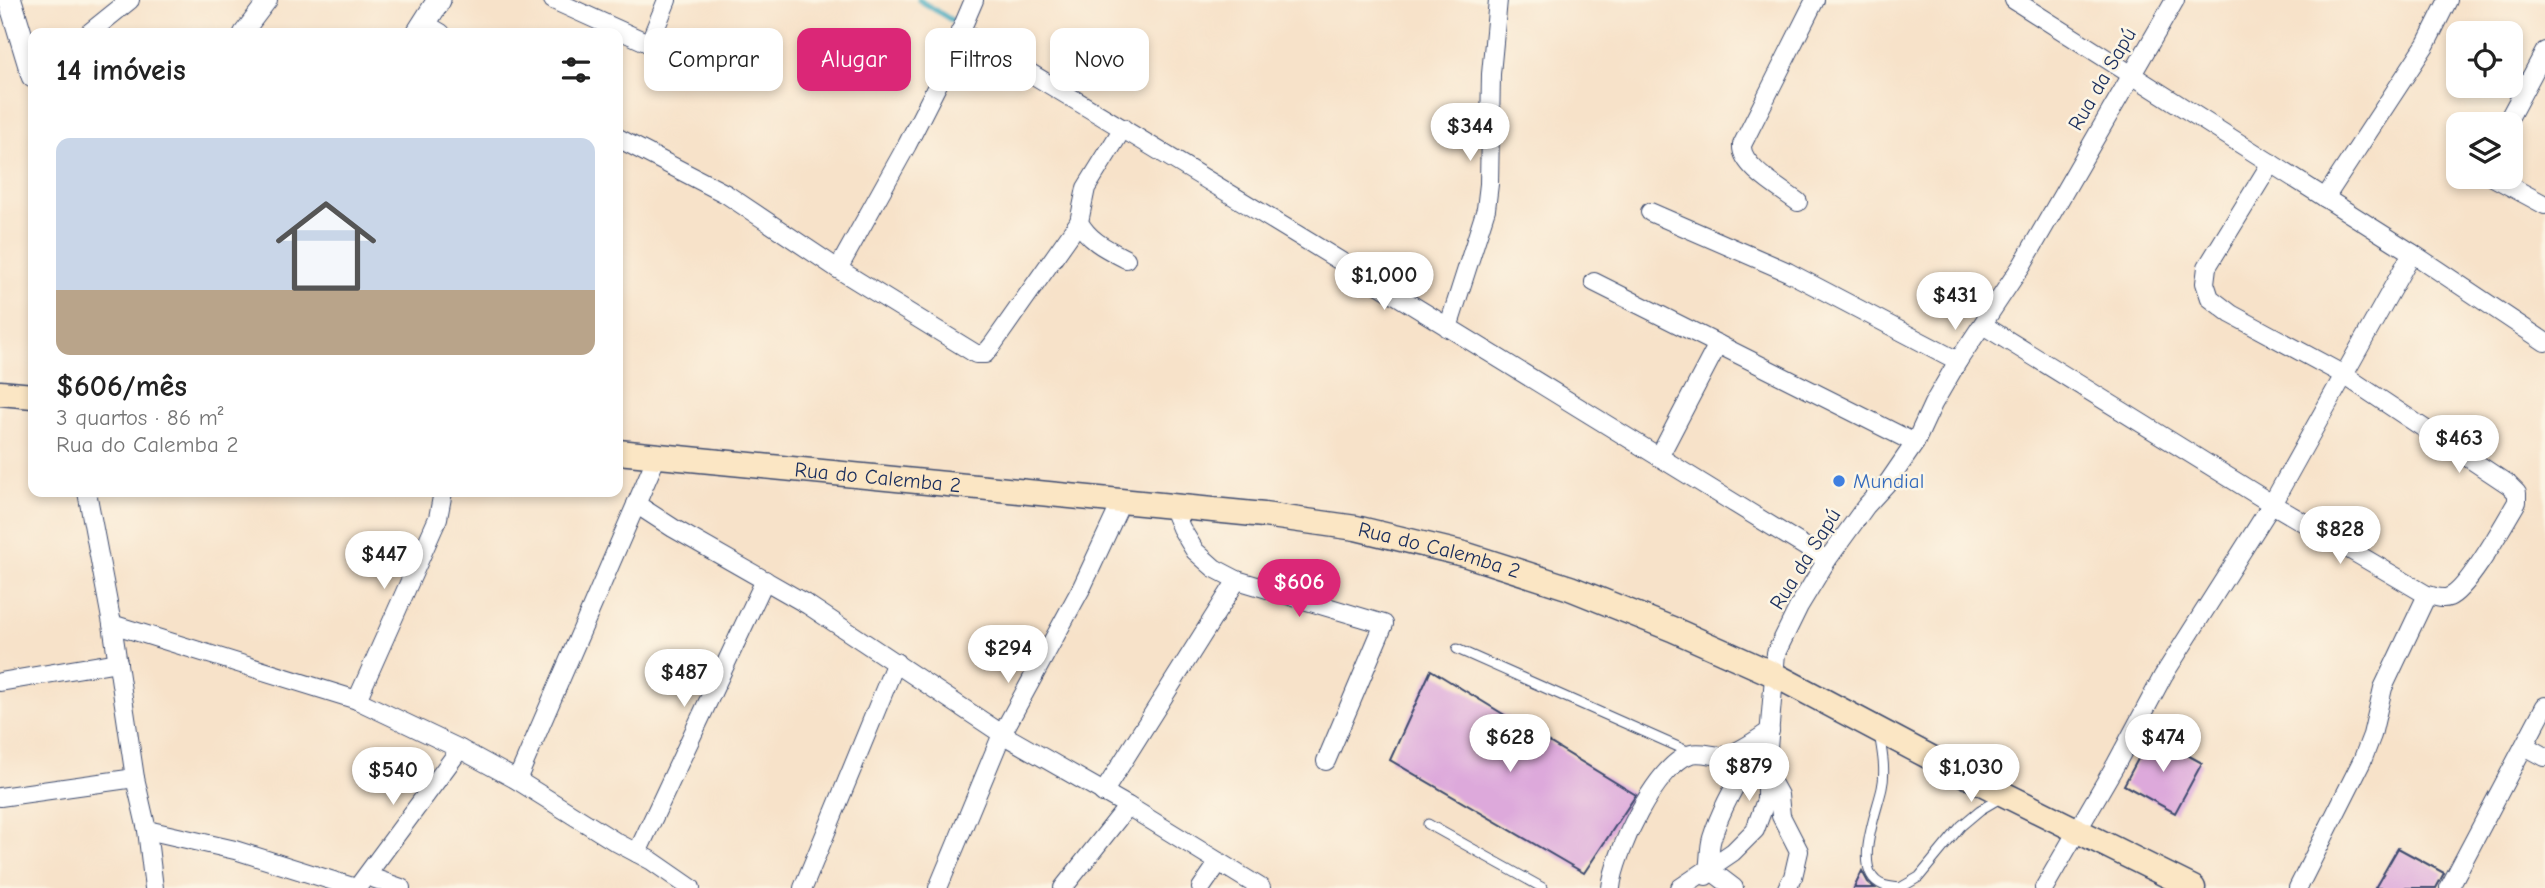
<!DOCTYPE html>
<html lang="pt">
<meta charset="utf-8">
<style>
body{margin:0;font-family:"Comic Neue",sans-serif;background:#f2f2f2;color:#222;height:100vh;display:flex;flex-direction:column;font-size:26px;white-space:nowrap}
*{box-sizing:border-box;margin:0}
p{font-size:23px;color:#767676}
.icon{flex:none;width:38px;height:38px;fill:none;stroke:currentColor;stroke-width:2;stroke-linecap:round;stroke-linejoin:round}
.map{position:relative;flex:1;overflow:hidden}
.sheet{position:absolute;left:28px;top:28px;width:595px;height:469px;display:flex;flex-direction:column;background:#fff;border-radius:14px;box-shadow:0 4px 10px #0003}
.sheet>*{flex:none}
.top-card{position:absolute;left:644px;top:28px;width:665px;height:63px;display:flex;gap:14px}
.fabs{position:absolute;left:2446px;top:21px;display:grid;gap:14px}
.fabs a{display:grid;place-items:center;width:77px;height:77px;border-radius:14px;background:#fff;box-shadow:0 4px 10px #0003;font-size:35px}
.price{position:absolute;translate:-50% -60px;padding:0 16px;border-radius:24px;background:#fff;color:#222;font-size:23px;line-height:46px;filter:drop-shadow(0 2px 4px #0008)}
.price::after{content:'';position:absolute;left:50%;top:42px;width:21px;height:16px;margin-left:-10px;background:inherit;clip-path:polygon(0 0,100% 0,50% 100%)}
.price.on{background:#db2777;color:#fff}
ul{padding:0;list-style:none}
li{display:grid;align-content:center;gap:14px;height:371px;padding:0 28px}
li span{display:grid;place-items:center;height:217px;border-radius:14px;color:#555}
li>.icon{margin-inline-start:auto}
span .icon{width:126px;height:126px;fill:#fffc;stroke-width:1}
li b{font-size:30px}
h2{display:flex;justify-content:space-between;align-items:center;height:84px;padding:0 28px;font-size:30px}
.pill{padding:0 24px;border-radius:14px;background:#fff;box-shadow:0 4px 10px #0003;font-size:24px;line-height:63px}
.pill.on{background:#db2777;color:#fff}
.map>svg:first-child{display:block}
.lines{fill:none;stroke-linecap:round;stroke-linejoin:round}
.stream{stroke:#3fa9bf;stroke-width:5}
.building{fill:#dda9db}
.service-casing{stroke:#3c4a6e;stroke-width:11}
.minor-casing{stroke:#3c4a6e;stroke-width:20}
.tertiary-casing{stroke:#3c4a6e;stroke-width:25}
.secondary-casing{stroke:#3c4a6e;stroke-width:27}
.service{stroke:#fff;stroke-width:9}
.minor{stroke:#fff;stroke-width:18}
.tertiary{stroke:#fff;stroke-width:23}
.secondary{stroke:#fbe6c4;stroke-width:24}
.shop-dot{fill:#3f7fe0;stroke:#fcf5e5;stroke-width:2.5}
.labels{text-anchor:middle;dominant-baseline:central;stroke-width:5;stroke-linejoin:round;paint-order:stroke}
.street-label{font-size:21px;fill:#1b2f5e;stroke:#fcf5e5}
.shop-label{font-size:21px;fill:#366cbe;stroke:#fcf5e5;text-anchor:start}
</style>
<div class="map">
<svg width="2545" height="888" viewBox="0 0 2545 888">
<rect width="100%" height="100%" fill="#fcf5e5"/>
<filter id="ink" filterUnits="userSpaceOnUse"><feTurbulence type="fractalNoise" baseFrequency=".0143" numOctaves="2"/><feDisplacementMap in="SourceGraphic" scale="14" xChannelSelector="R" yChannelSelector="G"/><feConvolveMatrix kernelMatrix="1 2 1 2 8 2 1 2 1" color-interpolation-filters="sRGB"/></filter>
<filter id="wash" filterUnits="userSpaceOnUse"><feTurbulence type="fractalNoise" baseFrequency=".00686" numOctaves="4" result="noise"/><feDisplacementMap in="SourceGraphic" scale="28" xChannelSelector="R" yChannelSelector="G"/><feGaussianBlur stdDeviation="1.57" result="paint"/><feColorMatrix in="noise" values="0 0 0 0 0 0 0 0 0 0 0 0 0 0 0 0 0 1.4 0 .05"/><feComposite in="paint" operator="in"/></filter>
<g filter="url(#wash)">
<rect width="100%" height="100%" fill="#f7e2c9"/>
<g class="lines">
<!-- stream -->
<polyline class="stream" points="919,0 961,26"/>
</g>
<g id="blocks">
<!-- building -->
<g class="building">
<polygon points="1431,670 1636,795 1584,873 1390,760"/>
<polygon points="2151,735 2202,763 2175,813 2124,785"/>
<polygon points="2398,848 2444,873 2436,888 2375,888"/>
<polygon points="1862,871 1868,882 1875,888 1854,888"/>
</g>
</g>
</g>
<g filter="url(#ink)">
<use href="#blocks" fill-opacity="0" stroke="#3c4a6e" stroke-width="2"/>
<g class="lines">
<!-- service casing -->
<g class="service-casing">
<g id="service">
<polyline points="1457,649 1692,753"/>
<path d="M1879 733C1882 751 1886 771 1882 788 1877 812 1851 873 1883 885 1888 887 1895 887 1900 888"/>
<polyline points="1428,824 1543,888"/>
<polyline points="1900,888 1919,877 1961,826 1980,810 2002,797"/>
</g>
</g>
<!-- minor casing -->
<g class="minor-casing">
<g id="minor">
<polyline points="553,0 703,68"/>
<polyline points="2014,0 2412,253 2545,342"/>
<polyline points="424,23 441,33"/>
<path d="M960 31C1251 204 1538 383 1827 560"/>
<polyline points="89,33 130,0"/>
<polyline points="243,33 268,0"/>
<polyline points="649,44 667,0"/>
<polyline points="2506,124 2545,51"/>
<path d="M1123 128 1086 188 1079 222C1089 241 1107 249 1126 259"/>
<polyline points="618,138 726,194 838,269 976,354 985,354 993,344 1079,222"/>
<polyline points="2493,177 2545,205"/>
<polyline points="2325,198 2426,44 2448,0"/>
<path d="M1798 202C1781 189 1740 166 1742 145L1815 0"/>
<polyline points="1650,212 1788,272 1958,361"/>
<polyline points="838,269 907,145 938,84 974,0"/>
<polyline points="1594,282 1915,443"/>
<path d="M1983 325 2272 504 2427 595C2434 596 2442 600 2449 597 2468 590 2505 522 2517 502V493L2509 485 2344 375 2231 314 2210 298 2205 283 2207 267 2271 163"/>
<polyline points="1448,328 1486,209 1489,184 1491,74 1498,0"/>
<polyline points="1659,457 1718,344"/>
<polyline points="87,492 112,624 135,778 147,830 154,888"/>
<polyline points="636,504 673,528 808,605 1002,734 1128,806 1261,888"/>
<polyline points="1172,506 1181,528 1195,551 1214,568 1237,580 1384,624 1326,761"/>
<polyline points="112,624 357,700 460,749 517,780 616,842 652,861 691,888"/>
<polyline points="0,682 118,662"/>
<polyline points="357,700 438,518 443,492"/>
<polyline points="2525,746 2545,757"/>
<polyline points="1768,775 1779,795 1781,816 1799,851 1793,877 1787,888"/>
<polyline points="517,780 657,456"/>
<polyline points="1103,793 1237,580"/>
<polyline points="0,797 135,778"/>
<polyline points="147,830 235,850 356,888"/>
<polyline points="637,853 765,580"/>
<polyline points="1709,869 1734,888"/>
<polyline points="367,876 401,888"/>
<path d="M1706 876C1711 864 1708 851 1712 838 1723 802 1745 767 1766 737"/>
<polyline points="357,888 460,749"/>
<polyline points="803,888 896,662"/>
<polyline points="938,888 1002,734 1082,587 1122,501"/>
<polyline points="1063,888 1128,806"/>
<polyline points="1201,888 1219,862"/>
<path d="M1611 888C1614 854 1656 765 1691 754 1700 751 1713 756 1723 756 1738 754 1757 739 1770 731"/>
<polyline points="1680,888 1733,852 1755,830 1766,800 1766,772 1776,653 1799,606 1827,560 1866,506 1889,481 1915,443 1933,404 1958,361 2022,265 2175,0"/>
<polyline points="2044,888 2116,764 2163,676 2272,504 2412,253"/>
<polyline points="2298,888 2362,761 2372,735 2383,688 2427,595"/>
<polyline points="2449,888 2545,706"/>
</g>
</g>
<!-- tertiary casing -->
<g class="tertiary-casing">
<g id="tertiary">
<polyline points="10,0 33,76"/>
<polyline points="418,33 439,0"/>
</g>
</g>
<!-- secondary casing -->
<g class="secondary-casing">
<g id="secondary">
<polyline points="0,393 33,396"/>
<path id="s1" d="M618 452 1264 515 1356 528 1464 554 1570 588 1672 629 1773 674 1941 763 2193 888"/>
</g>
</g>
<!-- service -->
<use href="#service" class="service"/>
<!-- minor -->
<use href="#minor" class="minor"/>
<!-- tertiary -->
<use href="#tertiary" class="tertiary"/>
<!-- secondary -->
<use href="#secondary" class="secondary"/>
</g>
</g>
<!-- markers -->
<circle class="shop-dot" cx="1839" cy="481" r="7"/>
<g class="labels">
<!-- street labels -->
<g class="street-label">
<text transform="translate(2102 79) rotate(-60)">Rua da Sapú</text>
<text stroke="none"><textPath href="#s1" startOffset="261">Rua do Calemba 2</textPath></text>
<text stroke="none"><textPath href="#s1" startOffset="828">Rua do Calemba 2</textPath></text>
<text transform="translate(1805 559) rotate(-58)">Rua da Sapú</text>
</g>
<!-- shop labels -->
<g class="shop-label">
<text x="1853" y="481">Mundial</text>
</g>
</g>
</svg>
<div class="fabs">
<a><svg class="icon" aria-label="locate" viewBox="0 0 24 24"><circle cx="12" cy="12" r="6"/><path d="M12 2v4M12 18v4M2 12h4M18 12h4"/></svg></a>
<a><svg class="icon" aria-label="layers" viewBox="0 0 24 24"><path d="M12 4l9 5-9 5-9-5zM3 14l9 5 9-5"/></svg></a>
</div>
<b class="price" style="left:1470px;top:163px">$344</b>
<b class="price" style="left:1384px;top:312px">$1,000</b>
<b class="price" style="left:1955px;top:332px">$431</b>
<b class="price" style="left:2459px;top:475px">$463</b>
<b class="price" style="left:2340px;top:566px">$828</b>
<b class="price" style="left:384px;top:591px">$447</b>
<b class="price on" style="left:1299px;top:619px">$606</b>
<b class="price" style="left:1008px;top:685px">$294</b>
<b class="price" style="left:684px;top:709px">$487</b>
<b class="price" style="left:1510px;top:774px">$628</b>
<b class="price" style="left:2163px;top:774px">$474</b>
<b class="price" style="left:1749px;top:803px">$879</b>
<b class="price" style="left:1971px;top:804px">$1,030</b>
<b class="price" style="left:393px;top:807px">$540</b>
<div class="top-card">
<a class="pill">Comprar</a>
<a class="pill on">Alugar</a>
<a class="pill">Filtros</a>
<a class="pill">Novo</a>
</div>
<section class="sheet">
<h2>14 imóveis<svg class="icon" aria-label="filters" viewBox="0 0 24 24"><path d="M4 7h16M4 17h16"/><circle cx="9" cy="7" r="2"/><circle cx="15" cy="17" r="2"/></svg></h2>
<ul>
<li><span style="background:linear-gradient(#c9d6e8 70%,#b9a48a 0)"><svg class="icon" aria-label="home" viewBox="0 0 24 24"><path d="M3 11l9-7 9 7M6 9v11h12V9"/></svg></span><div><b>$606/mês</b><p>3 quartos · 86 m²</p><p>Rua do Calemba 2</p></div></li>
</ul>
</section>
</div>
